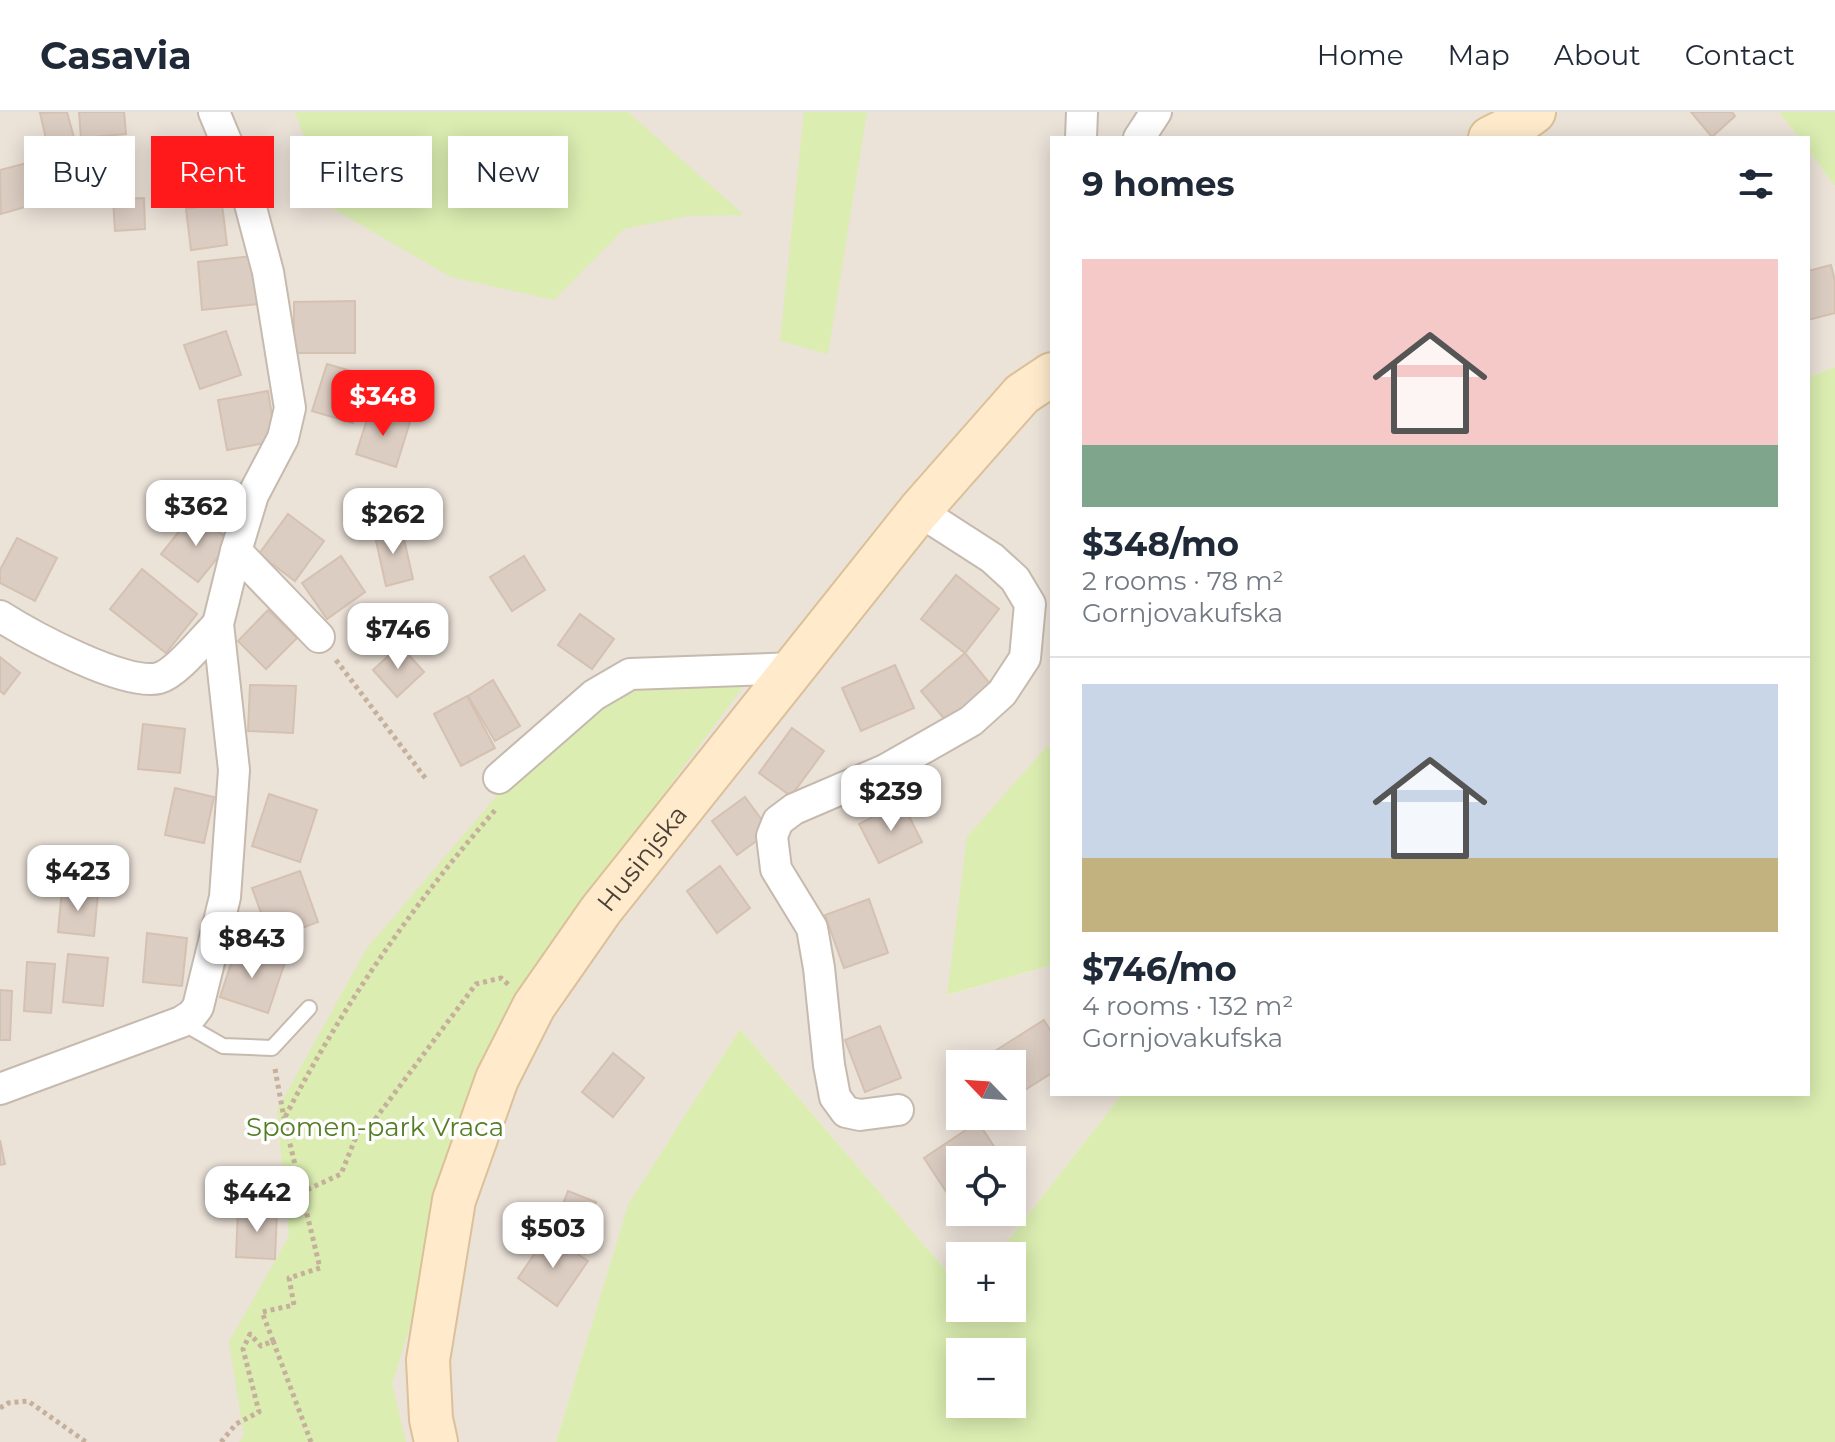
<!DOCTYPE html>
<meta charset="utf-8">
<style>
body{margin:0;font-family:Montserrat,sans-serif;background:#f6f6f7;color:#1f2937;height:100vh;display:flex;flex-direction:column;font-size:30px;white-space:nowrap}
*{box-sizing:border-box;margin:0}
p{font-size:26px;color:#747a83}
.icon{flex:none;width:44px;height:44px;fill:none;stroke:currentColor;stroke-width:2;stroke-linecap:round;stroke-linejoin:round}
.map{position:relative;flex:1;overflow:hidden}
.drawer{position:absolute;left:1050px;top:24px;width:760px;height:960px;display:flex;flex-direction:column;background:#fff;border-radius:0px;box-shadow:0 4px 20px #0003}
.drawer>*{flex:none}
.banner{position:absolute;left:24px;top:24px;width:760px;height:72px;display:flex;gap:16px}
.needle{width:52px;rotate:295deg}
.controls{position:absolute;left:946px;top:938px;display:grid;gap:16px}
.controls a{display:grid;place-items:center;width:80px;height:80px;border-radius:0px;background:#fff;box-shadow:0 4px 20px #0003;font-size:40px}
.price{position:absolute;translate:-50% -68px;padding:0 18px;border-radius:16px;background:#fff;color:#222;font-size:26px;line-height:52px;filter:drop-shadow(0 2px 4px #0008)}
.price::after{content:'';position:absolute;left:50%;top:48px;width:24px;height:18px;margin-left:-12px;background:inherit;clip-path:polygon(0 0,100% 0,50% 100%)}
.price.selected{background:#ff191a;color:#fff}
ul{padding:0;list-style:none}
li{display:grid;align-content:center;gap:16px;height:424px;padding:0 32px}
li+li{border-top:2px solid #e0e1e3}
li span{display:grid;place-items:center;height:248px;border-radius:0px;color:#555}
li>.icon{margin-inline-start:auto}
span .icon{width:144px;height:144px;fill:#fffc;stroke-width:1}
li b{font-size:34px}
h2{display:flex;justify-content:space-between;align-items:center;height:96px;padding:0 32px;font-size:34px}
.tag{padding:0 28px;border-radius:0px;background:#fff;box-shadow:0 4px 20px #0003;font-size:28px;line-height:72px}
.tag.selected{background:#ff191a;color:#fff}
header{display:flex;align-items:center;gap:48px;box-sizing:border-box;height:112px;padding:0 40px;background:#fff;border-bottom:2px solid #e0e1e3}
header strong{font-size:38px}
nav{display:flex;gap:44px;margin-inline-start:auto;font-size:28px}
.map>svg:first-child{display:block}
.residential{fill:#ebe2d8;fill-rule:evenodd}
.green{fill:#dbedb1;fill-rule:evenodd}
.building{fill:#dccdc2;stroke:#d4c1b1;stroke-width:2}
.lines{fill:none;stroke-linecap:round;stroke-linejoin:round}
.service-casing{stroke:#c6baaf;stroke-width:18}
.minor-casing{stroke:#c6baaf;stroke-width:34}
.secondary-casing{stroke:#dcc099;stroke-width:46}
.path{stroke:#c6b09c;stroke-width:5;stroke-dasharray:4 4;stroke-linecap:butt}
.service{stroke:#fff;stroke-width:14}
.minor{stroke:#fff;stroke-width:30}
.secondary{stroke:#ffebcc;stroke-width:42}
.labels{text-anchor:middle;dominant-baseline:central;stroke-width:7;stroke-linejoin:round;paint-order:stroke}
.street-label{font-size:26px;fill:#4b4037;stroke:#fff}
.park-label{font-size:26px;fill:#547d24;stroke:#fff}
</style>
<header>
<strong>Casavia</strong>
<nav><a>Home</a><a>Map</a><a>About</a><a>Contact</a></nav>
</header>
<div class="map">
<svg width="1835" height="1330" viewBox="0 0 1835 1330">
<rect width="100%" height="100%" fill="#f6f1ea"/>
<!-- residential -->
<g class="residential">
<path d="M0 0H1779L1799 26H1052V639L1048 633 948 883 1052 853V982H1122L996 1144H960V1175L740 917 628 1094 556 1330H0ZM960 952H1012V1004H960ZM960 1048H1012V1100H960Z"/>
<polygon points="1808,38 1835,74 1835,255 1808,265"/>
</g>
<!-- green -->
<g class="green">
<polygon points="295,0 628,0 744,103 688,104 624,117 554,188 451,165 330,95"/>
<polygon points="804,0 867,0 828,242 780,229"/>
<polygon points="1779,0 1835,0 1835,74 1808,38 1808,26 1799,26"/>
<path d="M1835 255V1330H556L628 1093 740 917 960 1175V1196H1012V1144H996L1122 982H1808V265ZM960 1240H1012V1292H960Z"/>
<polygon points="749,567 681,658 518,889 440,1117 392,1272 406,1330 239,1330 244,1324 229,1230 289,1124 277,998 367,836 513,665 618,576"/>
<polygon points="1048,633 1052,639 1052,853 947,883 967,725"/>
</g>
<!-- building -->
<g class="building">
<polygon points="67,0 77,37 50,44 40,1"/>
<polygon points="79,0 124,0 126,22 81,26"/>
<polygon points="1691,0 1732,0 1735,4 1712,25"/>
<polygon points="157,27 202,31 197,76 152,72"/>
<polygon points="127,33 131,73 82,79 77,39"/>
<polygon points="31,50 42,90 1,102 0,58"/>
<polygon points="144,86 145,117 115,119 113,87"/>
<polygon points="222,92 227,133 191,138 186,97"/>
<polygon points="252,144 258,192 202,198 198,150"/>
<polygon points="1831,153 1835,169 1835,201 1808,208 1808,159"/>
<polygon points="355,189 355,241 294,241 294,190"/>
<polygon points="226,219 241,263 200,277 184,233"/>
<polygon points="327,252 368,264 353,311 312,299"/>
<polygon points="268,279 276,329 227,338 218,288"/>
<polygon points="370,298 410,310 396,355 356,342"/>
<polygon points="194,401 231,429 198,470 161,442"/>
<polygon points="288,402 324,429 295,469 259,442"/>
<polygon points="401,414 413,467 386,474 374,420"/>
<polygon points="17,426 57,446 35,489 0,471 0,458"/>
<polygon points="341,444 365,480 327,507 302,471"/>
<polygon points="524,444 545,478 512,499 490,465"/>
<polygon points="142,457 197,502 166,541 110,497"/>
<polygon points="956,463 999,497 965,541 921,507"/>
<polygon points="268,498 297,526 266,557 238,529"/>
<polygon points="580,502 614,527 592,557 558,533"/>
<polygon points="400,533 424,560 397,585 373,558"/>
<polygon points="965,541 991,573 947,610 921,579"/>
<polygon points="0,545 20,561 4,582 0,579"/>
<polygon points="895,553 914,596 861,619 842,576"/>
<polygon points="493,568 520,614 495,629 468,584"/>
<polygon points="250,573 296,574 293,621 248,619"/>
<polygon points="467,584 495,636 461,654 434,602"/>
<polygon points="143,612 185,617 180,661 138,657"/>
<polygon points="792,616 824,639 791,684 759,661"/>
<polygon points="175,676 214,685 204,731 165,723"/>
<polygon points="269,682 317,698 300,750 252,734"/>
<polygon points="745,685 770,719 737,743 712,709"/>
<polygon points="902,690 922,730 879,751 859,712"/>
<polygon points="720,754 750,796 717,821 687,779"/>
<polygon points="300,759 318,810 271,828 252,776"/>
<polygon points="62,778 98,781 94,824 58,820"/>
<polygon points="869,787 888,841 844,856 825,803"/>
<polygon points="147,821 187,826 182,874 143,870"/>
<polygon points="237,834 285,850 268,901 220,885"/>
<polygon points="68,842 108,846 103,894 63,890"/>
<polygon points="27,850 55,852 51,901 24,899"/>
<polygon points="0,878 12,879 10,928 0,928"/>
<polygon points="1044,908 1052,921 1052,961 1012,986 1012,952 976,951"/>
<polygon points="880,914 901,966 865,980 845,928"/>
<polygon points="613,941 644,966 613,1005 582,980"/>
<polygon points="978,1010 1003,1048 960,1048 960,1094 957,1096 924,1046"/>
<polygon points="0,1028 5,1052 0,1053"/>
<polygon points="568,1079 596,1090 581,1126 554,1116"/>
<polygon points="238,1097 277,1098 275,1147 236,1145"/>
<polygon points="548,1122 588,1149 557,1194 518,1166"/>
</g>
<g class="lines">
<!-- service casing -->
<g class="service-casing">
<polyline id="service" points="181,910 223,934 272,936 309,896"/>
</g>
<!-- minor casing -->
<g class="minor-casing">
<g id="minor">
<polyline points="1081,26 1082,0"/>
<polyline points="1139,26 1156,0"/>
<polyline points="236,439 319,525"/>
<path d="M0 504C30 523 125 575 159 566 177 561 204 526 218 512"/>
<polyline points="499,666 594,583 630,562 796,556"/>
<polyline points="0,977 181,910 192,903 198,895 225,785 234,658 218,512 236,439 253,383 283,326 290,296 268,160 246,77 214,0"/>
<polyline points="898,998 860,1003 846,1000 835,985 829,953 819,856 812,816 776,757 772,724 778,709 794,697 885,658 971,609 1002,581 1025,546 1030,492 1015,467 992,446 919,399"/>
</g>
</g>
<!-- secondary casing -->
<g class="secondary-casing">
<g id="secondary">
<polyline points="1490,26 1516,13 1534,0"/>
<path id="s1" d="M436 1330 431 1307 428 1248 454 1088 497 967 534 894 601 798 919 399 1022 282 1052 262"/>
</g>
</g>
<!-- path -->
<g class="path">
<polyline points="336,548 426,667"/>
<polyline points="275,957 284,1006"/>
<polyline points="300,1081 341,1062 358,1020 373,1010 476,872 501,866 509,873"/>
<polyline points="273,1229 311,1330"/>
<polyline points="0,1296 8,1291 28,1289 86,1330"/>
<path d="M221 1330 236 1312 259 1300 243 1237 250 1222 261 1234 273 1229 262 1200 294 1193 289 1166 320 1156 284 1007C342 894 413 792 497 696"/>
</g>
<!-- service -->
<use href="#service" class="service"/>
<!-- minor -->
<use href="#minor" class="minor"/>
<!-- secondary -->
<use href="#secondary" class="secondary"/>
</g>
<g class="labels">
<!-- street labels -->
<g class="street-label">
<text stroke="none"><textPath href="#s1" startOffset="638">Husinjska</textPath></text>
</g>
<!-- park labels -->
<g class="park-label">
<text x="375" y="1015">Spomen-park Vraca</text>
</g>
</g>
</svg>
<div class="controls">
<a><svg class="needle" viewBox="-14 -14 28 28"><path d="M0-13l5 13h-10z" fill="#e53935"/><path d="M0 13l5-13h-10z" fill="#747a83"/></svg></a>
<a><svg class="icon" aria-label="locate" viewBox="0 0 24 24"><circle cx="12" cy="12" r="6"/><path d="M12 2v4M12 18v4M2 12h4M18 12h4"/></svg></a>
<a>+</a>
<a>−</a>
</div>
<b class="price selected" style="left:383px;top:326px">$348</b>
<b class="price" style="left:196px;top:436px">$362</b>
<b class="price" style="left:393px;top:444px">$262</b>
<b class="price" style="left:398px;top:559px">$746</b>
<b class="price" style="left:891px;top:721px">$239</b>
<b class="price" style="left:78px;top:801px">$423</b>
<b class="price" style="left:252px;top:868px">$843</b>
<b class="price" style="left:257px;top:1122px">$442</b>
<b class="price" style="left:553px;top:1158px">$503</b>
<div class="banner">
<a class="tag">Buy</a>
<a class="tag selected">Rent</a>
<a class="tag">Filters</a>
<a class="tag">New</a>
</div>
<section class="drawer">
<h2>9 homes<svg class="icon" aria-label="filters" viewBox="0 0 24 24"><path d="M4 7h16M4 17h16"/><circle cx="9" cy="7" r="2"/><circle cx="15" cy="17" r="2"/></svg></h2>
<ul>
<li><span style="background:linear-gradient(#f6c9c9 75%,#7fa58c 0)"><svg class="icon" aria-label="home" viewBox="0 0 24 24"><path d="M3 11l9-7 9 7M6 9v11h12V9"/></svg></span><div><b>$348/mo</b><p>2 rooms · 78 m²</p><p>Gornjovakufska</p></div></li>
<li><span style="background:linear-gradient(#c9d6e8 70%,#c2b280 0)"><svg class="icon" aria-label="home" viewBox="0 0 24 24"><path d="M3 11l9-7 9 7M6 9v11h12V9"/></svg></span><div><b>$746/mo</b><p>4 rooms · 132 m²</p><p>Gornjovakufska</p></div></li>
</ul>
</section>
</div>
